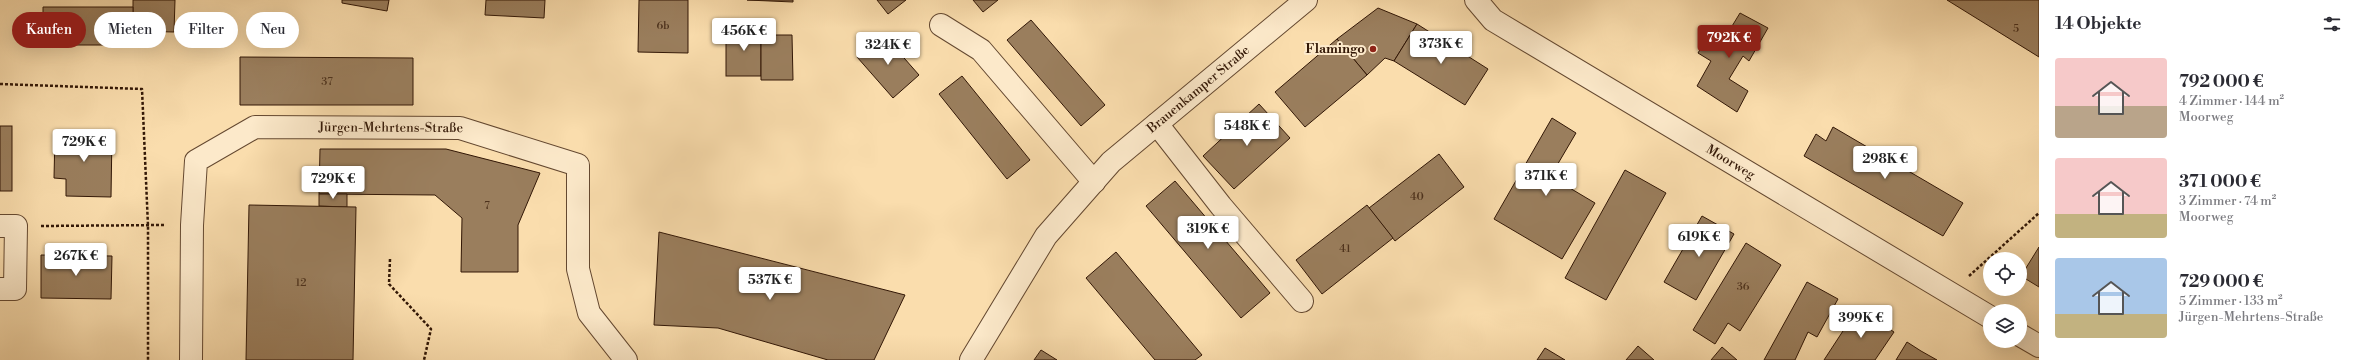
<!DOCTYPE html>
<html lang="de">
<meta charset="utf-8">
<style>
body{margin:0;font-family:"Libre Bodoni",serif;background:#f2f2f3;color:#2b2b33;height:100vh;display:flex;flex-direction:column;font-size:15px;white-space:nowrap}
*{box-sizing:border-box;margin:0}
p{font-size:13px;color:#7c7c81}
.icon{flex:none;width:22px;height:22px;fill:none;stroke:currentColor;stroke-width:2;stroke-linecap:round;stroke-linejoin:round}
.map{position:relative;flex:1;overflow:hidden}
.panel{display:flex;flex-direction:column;background:#fff;width:320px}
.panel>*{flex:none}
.guide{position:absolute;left:12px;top:12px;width:380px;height:36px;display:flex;gap:8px}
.tools{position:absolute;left:1983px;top:252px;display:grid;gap:8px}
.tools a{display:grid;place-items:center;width:44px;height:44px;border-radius:50%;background:#fff;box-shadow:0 4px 16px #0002;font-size:20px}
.price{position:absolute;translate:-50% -34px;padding:0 9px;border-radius:4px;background:#fff;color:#222;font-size:13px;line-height:26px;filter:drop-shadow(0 1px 2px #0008)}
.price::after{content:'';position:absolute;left:50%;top:24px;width:12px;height:9px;margin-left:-6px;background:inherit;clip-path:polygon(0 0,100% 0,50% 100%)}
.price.selected{background:#8f2418;color:#fff}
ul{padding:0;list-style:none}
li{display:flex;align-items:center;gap:12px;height:100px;padding:0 16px}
li span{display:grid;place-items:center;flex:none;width:112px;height:80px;border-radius:4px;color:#555}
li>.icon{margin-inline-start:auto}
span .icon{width:48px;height:48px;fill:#fffc;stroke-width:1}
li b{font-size:17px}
h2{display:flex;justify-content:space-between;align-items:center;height:48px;padding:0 16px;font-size:17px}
.chip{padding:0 14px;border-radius:18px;background:#fff;box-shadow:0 4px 16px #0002;font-size:14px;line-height:36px}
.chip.selected{background:#8f2418;color:#fff}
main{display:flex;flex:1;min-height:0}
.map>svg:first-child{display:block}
.building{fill:#9a7e5d;stroke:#321706}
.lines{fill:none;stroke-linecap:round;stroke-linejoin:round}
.minor-casing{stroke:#644830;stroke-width:24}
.path{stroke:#321706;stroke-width:2.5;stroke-dasharray:3 2;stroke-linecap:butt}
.minor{stroke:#fce9ca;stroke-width:22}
.poi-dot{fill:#8f2418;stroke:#fce9ca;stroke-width:1.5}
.labels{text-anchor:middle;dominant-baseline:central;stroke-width:4;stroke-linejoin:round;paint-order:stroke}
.number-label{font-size:11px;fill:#4c311c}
.poi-label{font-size:13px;font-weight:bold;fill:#321706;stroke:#fce9ca;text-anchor:end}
.street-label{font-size:13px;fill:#321706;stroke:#fce9ca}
</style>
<main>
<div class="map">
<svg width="2039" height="360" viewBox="0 0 2039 360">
<rect width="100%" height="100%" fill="#faddad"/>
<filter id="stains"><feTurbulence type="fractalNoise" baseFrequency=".005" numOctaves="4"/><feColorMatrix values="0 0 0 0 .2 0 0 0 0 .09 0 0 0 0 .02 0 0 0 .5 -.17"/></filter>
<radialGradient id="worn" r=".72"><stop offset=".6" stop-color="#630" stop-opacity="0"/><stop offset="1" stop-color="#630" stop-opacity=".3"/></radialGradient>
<!-- building -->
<g class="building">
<polygon points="133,0 175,0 174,32 133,31"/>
<polygon points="342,0 389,0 387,11 342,3"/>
<polygon points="486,0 545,0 544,18 485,15"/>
<polygon points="639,0 688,0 688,53 638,52"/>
<polygon points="747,0 793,0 793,2"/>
<polygon points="877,0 906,0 888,14"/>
<polygon points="973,0 998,0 983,12"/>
<polygon points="1947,0 2039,0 2039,57"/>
<polygon points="43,7 133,7 133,45 73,45 73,31 43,31"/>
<polygon points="1378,8 1417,24 1394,61 1385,58 1367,75 1337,39"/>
<polygon points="1740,13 1768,28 1749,61 1743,56 1729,79 1748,91 1737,112 1697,86 1711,61 1698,53 1713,28 1726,36"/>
<polygon points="1031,20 1105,105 1081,126 1007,40"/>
<polygon points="1417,24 1488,69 1465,105 1394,61"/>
<rect x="726" y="27" width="35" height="49"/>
<polygon points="883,34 919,75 893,98 857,57"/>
<polygon points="761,35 792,35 793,80 761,80"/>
<polygon points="1337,39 1367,75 1305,127 1275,92"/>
<polygon points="240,57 413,58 413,105 240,105"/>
<polygon points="962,76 1030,160 1007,179 939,94"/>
<polygon points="1259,104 1290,138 1234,189 1203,156"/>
<polygon points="1552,118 1576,133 1556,167 1564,172 1558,181 1595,203 1562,259 1494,219"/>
<rect x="0" y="126" width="12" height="65"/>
<polygon points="1833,127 1963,203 1943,236 1804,156 1816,134 1826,141"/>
<polygon points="55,133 112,133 111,197 66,196 66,179 54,178"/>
<polygon points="320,149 446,149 540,173 518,225 518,272 461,272 462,218 435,195 319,194"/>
<polygon points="1439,154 1464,187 1395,241 1369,208"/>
<polygon points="1625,170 1666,193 1606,300 1565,278"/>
<polygon points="1175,181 1270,293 1241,318 1146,206"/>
<polygon points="319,194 347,194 347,207 319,206"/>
<polygon points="249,205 356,207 353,360 246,360"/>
<polygon points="1367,205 1393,238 1322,294 1296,260"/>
<polygon points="1702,216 1734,234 1696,300 1664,282"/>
<polygon points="659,232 905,295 874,360 828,360 718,328 654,325"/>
<polygon points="1746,243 1781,265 1740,331 1728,323 1715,344 1693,330"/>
<polygon points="2039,247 2039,287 2021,276"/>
<polygon points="1116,252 1202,355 1195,360 1155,360 1086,278"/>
<polygon points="41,255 112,256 111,299 41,298"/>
<polygon points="1807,282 1838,299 1817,337 1808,332 1795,360 1764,360"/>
<polygon points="1858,308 1894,332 1875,360 1824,360"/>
<polygon points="1907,342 1921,351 1937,360 1896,360"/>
<polygon points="1638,346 1654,360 1626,360"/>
<polygon points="1722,347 1737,360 1711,360"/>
<polygon points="1545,348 1565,360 1537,360"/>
<polygon points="1041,350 1057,360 1034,360"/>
</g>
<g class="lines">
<!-- minor casing -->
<g class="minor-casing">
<g id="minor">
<path id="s1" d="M1476 0 1493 20 1990 317"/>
<polyline points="941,25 981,50 1094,182"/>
<polyline points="1157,124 1221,206 1302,301"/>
<polyline points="0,226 16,226 15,289 0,289"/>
<polyline points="2020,335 2039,346"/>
<path id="s2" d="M191 360 192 225 196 161 255 127 460 128 578 165V269L589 313 626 360"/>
<path id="s3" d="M971 360 1046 236 1111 162 1306 0"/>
</g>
</g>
<!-- path -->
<g class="path">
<polyline points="0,84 142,89 148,226 148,360"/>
<polyline points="41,226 166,225"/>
<polyline points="390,259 389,284 431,329 424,360"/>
<polyline points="1969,276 2039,213"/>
</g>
<!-- minor -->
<use href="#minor" class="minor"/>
</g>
<!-- markers -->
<circle class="poi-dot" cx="1373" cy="49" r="4"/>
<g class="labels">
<!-- number labels -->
<g class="number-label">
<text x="663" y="26">6b</text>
<text x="2016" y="29">5</text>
<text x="327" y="82">37</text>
<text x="1417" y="197">40</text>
<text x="487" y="206">7</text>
<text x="1345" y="249">41</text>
<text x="301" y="283">12</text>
<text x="1743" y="287">36</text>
</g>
<!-- poi labels -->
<g class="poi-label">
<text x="1365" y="49">Flamingo</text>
</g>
<!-- street labels -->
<g class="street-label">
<text stroke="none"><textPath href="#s3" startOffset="357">Brauenkamper Straße</textPath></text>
<text stroke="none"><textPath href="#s2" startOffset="403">Jürgen-Mehrtens-Straße</textPath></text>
<text stroke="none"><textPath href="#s1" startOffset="303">Moorweg</textPath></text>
</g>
</g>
<rect width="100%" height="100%" filter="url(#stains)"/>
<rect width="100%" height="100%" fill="url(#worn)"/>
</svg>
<div class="tools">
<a><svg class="icon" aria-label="locate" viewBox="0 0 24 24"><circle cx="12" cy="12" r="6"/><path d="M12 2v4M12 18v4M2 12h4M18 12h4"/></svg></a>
<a><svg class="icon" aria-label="layers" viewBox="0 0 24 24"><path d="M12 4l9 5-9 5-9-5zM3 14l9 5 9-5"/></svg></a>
</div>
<b class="price" style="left:744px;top:52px">456K €</b>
<b class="price selected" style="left:1729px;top:59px">792K €</b>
<b class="price" style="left:1441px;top:65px">373K €</b>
<b class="price" style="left:888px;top:66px">324K €</b>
<b class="price" style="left:1247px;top:147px">548K €</b>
<b class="price" style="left:84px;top:163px">729K €</b>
<b class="price" style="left:1885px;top:180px">298K €</b>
<b class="price" style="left:1546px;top:197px">371K €</b>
<b class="price" style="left:333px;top:200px">729K €</b>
<b class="price" style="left:1208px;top:250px">319K €</b>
<b class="price" style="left:1699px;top:258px">619K €</b>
<b class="price" style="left:76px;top:277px">267K €</b>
<b class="price" style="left:770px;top:301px">537K €</b>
<b class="price" style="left:1861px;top:339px">399K €</b>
<div class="guide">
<a class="chip selected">Kaufen</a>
<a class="chip">Mieten</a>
<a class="chip">Filter</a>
<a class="chip">Neu</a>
</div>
</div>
<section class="panel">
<h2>14 Objekte<svg class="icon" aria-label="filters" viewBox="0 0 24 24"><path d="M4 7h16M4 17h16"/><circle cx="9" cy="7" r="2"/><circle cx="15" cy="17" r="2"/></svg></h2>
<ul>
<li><span style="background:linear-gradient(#f6c9c9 60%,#b9a48a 0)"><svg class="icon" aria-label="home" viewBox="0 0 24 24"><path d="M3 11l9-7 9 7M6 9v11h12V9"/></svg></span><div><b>792 000 €</b><p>4 Zimmer · 144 m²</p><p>Moorweg</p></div></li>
<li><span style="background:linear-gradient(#f6c9c9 70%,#c2b280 0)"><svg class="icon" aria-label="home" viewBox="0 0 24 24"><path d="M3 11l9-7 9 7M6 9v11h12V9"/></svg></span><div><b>371 000 €</b><p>3 Zimmer · 74 m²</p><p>Moorweg</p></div></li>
<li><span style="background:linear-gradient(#a9c7e8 70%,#c2b280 0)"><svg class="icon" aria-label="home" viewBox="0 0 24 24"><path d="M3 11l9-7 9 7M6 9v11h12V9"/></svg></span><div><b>729 000 €</b><p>5 Zimmer · 133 m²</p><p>Jürgen-Mehrtens-Straße</p></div></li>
</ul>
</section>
</main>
